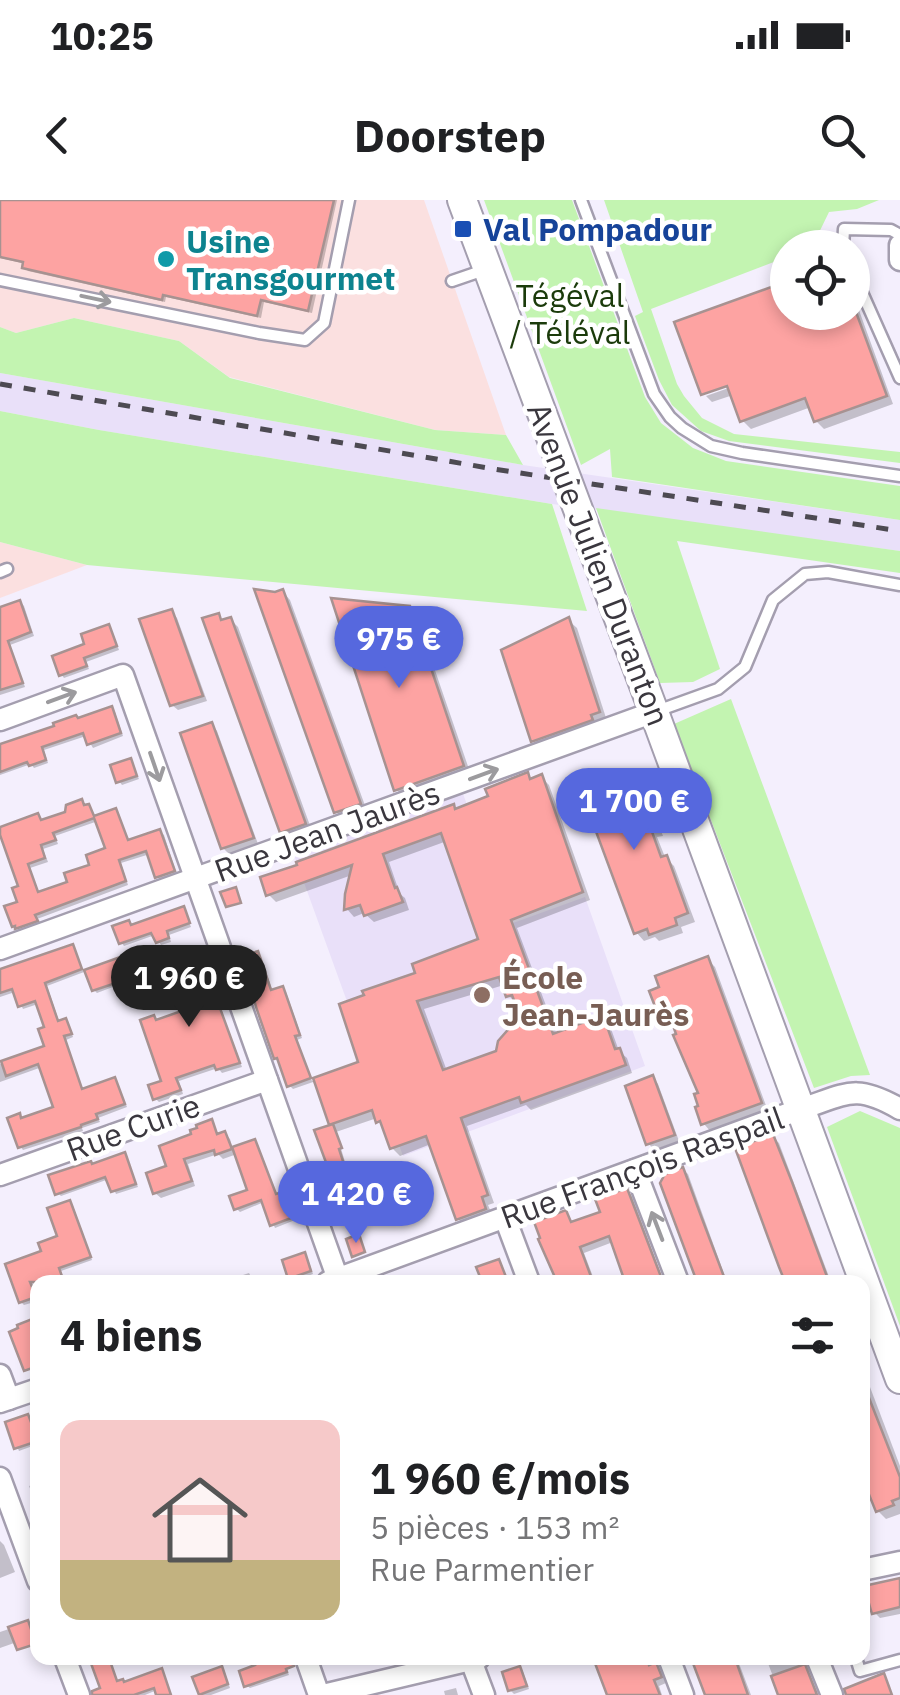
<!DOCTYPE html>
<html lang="fr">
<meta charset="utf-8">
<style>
body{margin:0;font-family:"IBM Plex Sans",sans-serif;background:#f2f2f2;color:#202124;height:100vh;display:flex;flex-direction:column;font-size:38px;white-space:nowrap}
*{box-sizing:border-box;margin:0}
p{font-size:32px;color:#757577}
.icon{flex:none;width:55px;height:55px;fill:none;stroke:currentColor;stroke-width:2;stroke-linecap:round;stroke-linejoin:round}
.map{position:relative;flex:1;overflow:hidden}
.sheet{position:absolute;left:30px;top:1075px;width:840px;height:390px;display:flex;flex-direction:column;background:#fff;border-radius:20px;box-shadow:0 5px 15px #0003}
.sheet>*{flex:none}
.controls{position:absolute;left:770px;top:30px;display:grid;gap:20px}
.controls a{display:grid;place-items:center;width:100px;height:100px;border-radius:50%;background:#fff;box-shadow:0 5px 15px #0003;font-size:50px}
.price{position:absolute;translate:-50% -85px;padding:0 22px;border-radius:35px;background:#5668de;color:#fff;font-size:32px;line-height:65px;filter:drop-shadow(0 2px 5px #0008)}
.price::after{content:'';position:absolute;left:50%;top:60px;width:30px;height:22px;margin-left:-15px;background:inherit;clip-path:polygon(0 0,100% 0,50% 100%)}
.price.on{background:#222;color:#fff}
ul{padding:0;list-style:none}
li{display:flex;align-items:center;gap:30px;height:250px;padding:0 30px}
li+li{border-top:2px solid #e0e0e0}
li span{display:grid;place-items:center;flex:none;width:280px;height:200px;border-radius:20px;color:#555}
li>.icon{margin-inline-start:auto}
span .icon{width:120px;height:120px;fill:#fffc;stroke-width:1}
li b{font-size:42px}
h2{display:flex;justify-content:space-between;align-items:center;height:120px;padding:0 30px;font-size:42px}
.status{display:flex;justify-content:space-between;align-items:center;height:70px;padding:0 50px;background:#fff;direction:ltr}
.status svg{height:28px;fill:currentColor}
header{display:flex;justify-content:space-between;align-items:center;height:130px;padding:0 30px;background:#fff;font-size:45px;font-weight:800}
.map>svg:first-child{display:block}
.industrial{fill:#fbe0e0}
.built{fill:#e9e0f9}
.green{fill:#c3f4b1}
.shadow{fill:#0003;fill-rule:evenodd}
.building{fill:#fda3a2;stroke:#a79291;stroke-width:2.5;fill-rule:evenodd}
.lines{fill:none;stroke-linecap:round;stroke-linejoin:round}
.lane-casing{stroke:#a49eaf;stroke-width:15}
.street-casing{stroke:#a49eaf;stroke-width:25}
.secondary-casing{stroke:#a49eaf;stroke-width:32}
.lane{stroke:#fff;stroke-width:10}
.street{stroke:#fff;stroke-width:20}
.secondary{stroke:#fff;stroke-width:28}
.rail{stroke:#4d4a52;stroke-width:5;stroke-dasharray:12 12;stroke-linecap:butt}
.oneway{stroke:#9c9b9e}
.transit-dot{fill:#1a4fb4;stroke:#fff;stroke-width:4}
.culture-dot{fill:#0f9aa8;stroke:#fff;stroke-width:4}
.education-dot{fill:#8d6e63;stroke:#fff;stroke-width:4}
.labels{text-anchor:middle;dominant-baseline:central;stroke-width:9;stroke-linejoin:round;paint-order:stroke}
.transit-label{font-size:32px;font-weight:bold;fill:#164399;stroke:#fff;text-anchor:start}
.culture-label{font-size:32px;font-weight:bold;fill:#0d838f;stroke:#fff;text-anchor:start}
.park-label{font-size:32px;fill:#1b3b0b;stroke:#fff}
.street-label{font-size:32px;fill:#3a373e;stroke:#fff}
.education-label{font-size:32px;font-weight:bold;fill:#785e54;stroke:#fff;text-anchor:start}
</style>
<div class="status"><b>10:25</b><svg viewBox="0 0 49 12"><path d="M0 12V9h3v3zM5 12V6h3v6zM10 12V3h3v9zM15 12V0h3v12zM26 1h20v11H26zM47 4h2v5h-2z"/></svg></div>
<header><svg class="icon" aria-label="back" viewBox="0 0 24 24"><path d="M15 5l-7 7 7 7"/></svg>Doorstep<svg class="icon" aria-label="search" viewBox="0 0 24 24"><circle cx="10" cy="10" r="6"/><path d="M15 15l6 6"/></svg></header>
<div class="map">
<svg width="900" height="1495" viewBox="0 0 900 1495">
<rect width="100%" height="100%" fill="#f4effd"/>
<!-- industrial -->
<g class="industrial">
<polygon points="0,0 424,0 506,235 435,230 229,177 179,141 74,118 16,133 0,127"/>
<polygon points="0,342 87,365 0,398"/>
</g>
<!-- built -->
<g class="built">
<polygon points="0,173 523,265 900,320 900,351 552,304 99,230 0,211"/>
<polygon points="463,594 513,723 585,697 645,866 403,956 294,655"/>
</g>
<!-- green -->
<g class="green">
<polygon points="484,0 572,0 645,197 661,223 693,248 726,261 900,286 900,320 612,277 610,249 581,265"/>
<polygon points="604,0 879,0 857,9 829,12 812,47 788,48 787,57 651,109 677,184 684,196 702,218 734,234 900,252 900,263 729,241 701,231 672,205 659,180 635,116 643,112"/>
<polygon points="74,118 179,141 230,178 435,230 506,235 523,265 0,173 0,127 16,133"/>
<polygon points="0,211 99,230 552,304 587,411 87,365 0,342"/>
<polygon points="596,308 900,351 900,373 677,341 720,469 693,482 660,483"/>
<polygon points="731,499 870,875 851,876 814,888 674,524"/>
<polygon points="860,911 900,928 900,1126 827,927"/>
</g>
<!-- shadow -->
<g class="shadow">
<polygon points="0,0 337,0 312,113 264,102 261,118 166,97 165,102 28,71 25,67 26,64 0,58"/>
<polygon points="788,84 788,112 852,112 852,91 893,204 824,229 816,221 811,207 751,229 742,220 733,195 712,202 706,196 740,184 738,179 704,192 703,194 678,124"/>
<polygon points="283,392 290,400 367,611 344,619 336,612"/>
<polygon points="334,401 408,409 417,418 471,575 405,598 397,590"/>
<polygon points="20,402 24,406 34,436 10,445 25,487 0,495 0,409"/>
<polygon points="171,412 177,418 207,501 178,510 172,505"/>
<polygon points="218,416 224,421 230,419 238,427 312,631 289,639 282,632"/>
<polygon points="568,420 577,428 607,521 542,549 534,540"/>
<polygon points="109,427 112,431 119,450 86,462 89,469 64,478 61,474"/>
<polygon points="111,508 115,512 123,536 93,548 86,536 44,550 48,563 34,568 31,564 0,575 0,544"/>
<polygon points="212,525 217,531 258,644 229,654 223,648"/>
<polygon points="130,560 139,579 122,585 119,581"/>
<polygon points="635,573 643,582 663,636 657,637 665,657 674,666 695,722 681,727 683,733 659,741 655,737 644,741 636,732"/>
<path d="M527 575 533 581 541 577 549 585 590 700 517 728 557 835 602 818 610 826 619 851 627 858 632 873 531 910 526 905 467 926 494 1003 488 1005 493 1017 466 1027 458 1019 431 944 400 956 392 948 385 928 377 918 336 932 355 995 348 998 353 1011 338 1016 334 1013V978L318 932 334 926 316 881 293 889 289 885 281 862 276 857 260 795 257 754 261 757 273 792 282 788 286 792 302 838 297 840 312 881 362 863 367 796 418 775 482 740 447 641 389 662 400 694 405 698 409 710 374 722 364 713 354 717 347 709 352 675 276 702 268 694 491 597ZM504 785 508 795 516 803 523 817 498 853 447 871 424 809Z"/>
<path d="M81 602 92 610 95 618 115 611 119 614 129 642 160 632 164 635 177 675 161 680 157 677 150 654 121 663 128 685 37 719 40 725 21 731 18 730 14 726 38 616 42 623 68 614ZM98 621 108 650 92 666 71 683 39 694 30 668 48 662 43 649 58 644 55 636Z"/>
<polygon points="183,709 191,727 169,735 171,742 161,745 155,735 124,746 121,742 132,727"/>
<polygon points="73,747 84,772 47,786 60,824 66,821 69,825 73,837 66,840 83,891 115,879 127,907 98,918 100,922 82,928 83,931 23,950 20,946 19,916 23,920 56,908 42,867 0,882 0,864 47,848 47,828 38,804 23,809 15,792 0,797 0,772"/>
<polygon points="194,752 198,756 203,771 208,774 242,867 222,873 218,868 179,881 183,894 159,902 156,899 165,882 158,822 193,809 181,773 175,775 171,771"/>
<polygon points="707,759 715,767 768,911 711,932 704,924 702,894 671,813 666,815 658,807 662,789"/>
<polygon points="120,760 126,773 123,774 126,782 97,793 94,790"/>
<polygon points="653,878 658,884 679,941 654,950 649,944"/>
<polygon points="211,922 219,936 225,934 230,939 233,949 255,942 258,945 277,997 287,997 295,1020 275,1028 264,1002 240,1012 237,1009 250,991 237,954 223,959 218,954 188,964 195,986 161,998 155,993 169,968 194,935"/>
<polygon points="772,937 779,943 831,1082 788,1082 739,949"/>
<polygon points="125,955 138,987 116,994 109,979 61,996 58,993 93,966"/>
<polygon points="683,970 688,974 727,1082 700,1082 663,983"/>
<polygon points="626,990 632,996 664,1082 611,1082 626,1077 613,1042 584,1053 595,1082 560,1082 542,1040 565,1013 573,1024 603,1013"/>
<polygon points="69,1003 73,1006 92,1060 61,1071 65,1082 38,1082 38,1101 24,1105 21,1102 8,1066 45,1052 60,1038"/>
<polygon points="304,1055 308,1059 313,1074 294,1081 290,1078"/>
<polygon points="499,1062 509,1082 484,1082 479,1069"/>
<polygon points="249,1073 254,1082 222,1082"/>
<polygon points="862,1166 900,1266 900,1314 886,1319 878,1311 862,1270"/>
<polygon points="38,1214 38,1244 19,1251 8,1224"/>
<polygon points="38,1283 38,1308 29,1286"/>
<polygon points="0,1341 4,1345 15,1372 0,1378"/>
<polygon points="900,1380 900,1414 880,1418 874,1412"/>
<polygon points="27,1423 34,1436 0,1448 0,1432"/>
<polygon points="92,1458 112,1458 109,1458 119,1484 124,1484 161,1471 172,1495 159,1495 157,1490 145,1495 106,1495"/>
<polygon points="255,1458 270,1458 272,1462 284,1462 289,1475 250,1488 246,1485 258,1467"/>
<polygon points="602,1458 648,1458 651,1466 655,1465 661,1471 666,1483 659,1486 662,1495 630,1495 596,1460"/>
<polygon points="693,1458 737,1458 751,1495 707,1495"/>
<polygon points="766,1458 809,1458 809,1471 819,1495 780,1495"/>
<polygon points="222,1469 225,1473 230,1488 211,1495 202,1495"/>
<polygon points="520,1469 523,1472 529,1489 514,1494 510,1490"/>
<polygon points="456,1488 458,1495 445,1495 444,1491"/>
</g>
<!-- building -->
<g class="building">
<polygon points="0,0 334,0 308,111 261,100 257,116 163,95 162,100 22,68 23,62 0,57"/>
<polygon points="788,81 788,112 856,112 887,196 814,222 805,198 740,222 727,186 701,195 674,122"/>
<polygon points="254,389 275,392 283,389 361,604 334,613"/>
<polygon points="331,398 410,406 464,566 394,591"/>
<polygon points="20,400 31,432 8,441 23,483 0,490 0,407"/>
<polygon points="172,409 203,496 170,506 139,419"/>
<polygon points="219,413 221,420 231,417 306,624 280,633 202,418"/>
<polygon points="569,417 600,512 591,515 593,520 531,542 501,450"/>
<polygon points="109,424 117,446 84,458 87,466 59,476 52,456 84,444 81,434"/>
<polygon points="112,506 121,533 87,545 83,533 42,547 46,560 29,566 27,562 0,572 0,544 54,526 53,523 76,515 78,518"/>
<polygon points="212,522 254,638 221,649 180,533"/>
<polygon points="131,558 137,576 116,583 110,565"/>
<polygon points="636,570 656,627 651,629 661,657 667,655 688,713 675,718 677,725 649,735 647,729 634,734 581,591 598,581"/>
<path d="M528 572 530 579 542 574 583 692 511 720 553 834 603 815 615 849 620 848 626 865 521 903 519 897 461 918 488 995 482 997 486 1009 456 1020 426 936 390 949 380 921 376 923 372 910 329 925 313 878 358 862 339 804 364 795 362 791 415 773 412 764 478 739 441 633 383 654 395 688 397 687 403 702 364 716 360 705 344 710 345 694 352 665 266 696 260 677 297 665 296 662 454 604 455 609 488 596 485 589ZM499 777 506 797 512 795 520 816 498 841 496 851 443 870 417 801Z"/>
<path d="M82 599 84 605 89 604 94 616 116 608 128 640 160 629 175 671 155 678 146 651 119 660 126 681 35 715 38 721 15 729V726L12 727 4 706 17 702 12 688 18 686 0 635V627L38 613 41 620 65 612 66 605ZM94 618 105 648 86 655 89 665 64 673 67 682 38 692 28 664 45 658 41 645 56 640 53 633Z"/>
<polygon points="236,687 241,703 226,707 220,692"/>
<polygon points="184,706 190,723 167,731 169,738 156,743 151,733 119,744 112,726 129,720 131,725"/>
<polygon points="73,744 82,769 45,783 58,821 66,818 72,834 64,836 82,889 115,877 125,904 96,914 98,919 81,925 81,927 18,948 7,918 20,913 21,918 53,907 38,864 6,876 1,861 44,846 38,829 44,827 35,801 18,807 12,789 0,793 0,769"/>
<polygon points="194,749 201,769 205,767 240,863 216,870 214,865 176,878 181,890 153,900 148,885 161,881 140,820 154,815 156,820 190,808 177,770 169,773 164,760"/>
<polygon points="258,751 271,790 283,786 300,835 295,836 311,878 287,887 277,858 274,859 256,807 253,795 257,793 244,756"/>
<polygon points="708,756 762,903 701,925 695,907 698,906 694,894 698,893 673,835 676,834 666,805 656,809 649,791 659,787 655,776"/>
<polygon points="120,757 125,770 122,771 125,780 92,791 84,770"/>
<polygon points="653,875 675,935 646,945 625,886"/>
<polygon points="212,919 217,934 225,931 232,949 215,955 214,950 184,959 192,981 153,994 146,973 166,966 159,946 191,934 190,930 197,928 196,925"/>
<polygon points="333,924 342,948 339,949 353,992 346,994 351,1008 332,1014 321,979 331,976 314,930"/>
<polygon points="773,934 792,982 829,1082 785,1082 779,1067 735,948"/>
<polygon points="255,939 276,994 285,991 294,1017 270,1026 261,1000 234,1010 229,996 247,990 232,947"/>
<polygon points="125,952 136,984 111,992 105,977 55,995 48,975 91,961 92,964"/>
<polygon points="683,967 701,1016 726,1082 697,1082 660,983 665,974"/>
<polygon points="627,988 663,1082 625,1082 609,1036 580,1047 593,1082 557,1082 538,1039 540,1038 534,1022 566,1010 571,1022 600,1012 595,999"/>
<polygon points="70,1000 91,1057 59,1068 64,1082 30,1082 36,1097 19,1103 5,1064 41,1051 38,1043 57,1036 47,1008"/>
<polygon points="359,1034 365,1052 352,1057 346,1039"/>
<polygon points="305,1052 311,1071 288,1079 282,1060"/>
<polygon points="499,1059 506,1077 491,1082 482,1082 476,1067"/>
<polygon points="32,1119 38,1134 38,1166 24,1171 9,1132 18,1128 17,1125"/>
<polygon points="862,1180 900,1277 900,1298 892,1301 894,1305 876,1312 862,1277"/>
<polygon points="28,1214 38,1241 14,1249 5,1222"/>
<polygon points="900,1378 900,1407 872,1414 864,1386"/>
<polygon points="28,1420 36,1444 17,1450 8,1427"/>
<polygon points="89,1458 109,1458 117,1481 123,1479 124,1482 162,1468 171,1495 156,1495 154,1488 134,1495 92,1495 92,1491 100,1488"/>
<polygon points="252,1458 293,1458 294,1466 286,1469 287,1472 244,1487 239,1471 255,1465"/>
<polygon points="593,1458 646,1458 649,1465 656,1462 662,1477 654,1480 660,1495 607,1495"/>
<polygon points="691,1458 735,1458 748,1495 705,1495"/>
<polygon points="805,1464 817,1495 778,1495 771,1476"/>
<polygon points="222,1466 228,1484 199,1495 192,1477"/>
<polygon points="520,1466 527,1486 508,1491 502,1472"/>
<polygon points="884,1473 892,1495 846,1495 844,1489"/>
</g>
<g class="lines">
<!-- lane casing -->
<g class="lane-casing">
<g id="lane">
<polyline points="581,0 654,194 670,217 682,228 711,246 742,253 900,276"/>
<polyline points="843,48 844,29 891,30 900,35"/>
<polyline points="852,70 900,178"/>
<polyline points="0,80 259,133 305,140 324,123 349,0"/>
<polyline points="452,81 487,69"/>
<polyline points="0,372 7,369"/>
<polyline points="657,511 718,489 745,467 773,400 805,374 828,372 900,385"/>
<polyline points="856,1458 860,1471 900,1460"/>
</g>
</g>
<!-- street casing -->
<g class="street-casing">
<g id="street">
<polyline points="900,45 900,60"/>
<polyline points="0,520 123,475 339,1082"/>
<polyline points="0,749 654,512"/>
<polyline points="635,970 678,1082"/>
<polyline points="0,975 267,880"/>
<polyline points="505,1018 529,1082"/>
<path d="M328 1082 801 909C847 894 855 883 900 909"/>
<polyline points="0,1175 9,1199"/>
<polyline points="0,1202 38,1189"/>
<polyline points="0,1278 38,1381"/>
<polyline points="862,1370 900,1362"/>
<polyline points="65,1458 79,1495"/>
<polyline points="306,1458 319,1495"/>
<polyline points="470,1458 484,1495"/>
<polyline points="669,1458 683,1495"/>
<polyline points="817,1458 832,1495"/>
<polyline points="323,1495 479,1458"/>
</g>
</g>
<!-- secondary casing -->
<g class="secondary-casing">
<polyline id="secondary" points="462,0 654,512 900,1179"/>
</g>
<!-- lane -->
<use href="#lane" class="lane"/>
<!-- street -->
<use href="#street" class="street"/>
<!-- secondary -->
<use href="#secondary" class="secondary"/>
<!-- rail -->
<polyline class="rail" points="0,184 494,269 900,331"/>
</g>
<!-- one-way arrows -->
<defs><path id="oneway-shaft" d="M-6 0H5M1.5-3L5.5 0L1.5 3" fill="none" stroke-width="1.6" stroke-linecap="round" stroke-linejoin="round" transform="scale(2.5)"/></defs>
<g class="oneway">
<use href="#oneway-shaft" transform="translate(96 99) rotate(12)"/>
<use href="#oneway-shaft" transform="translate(62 497) rotate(-20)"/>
<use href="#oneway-shaft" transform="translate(155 567) rotate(71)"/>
<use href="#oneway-shaft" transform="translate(484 574) rotate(-20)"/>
<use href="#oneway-shaft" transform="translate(657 1026) rotate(-111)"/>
</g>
<!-- markers -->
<rect class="transit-dot" x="453" y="19" width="20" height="20" rx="5"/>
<circle class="culture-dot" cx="166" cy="59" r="10"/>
<circle class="education-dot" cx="482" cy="795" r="10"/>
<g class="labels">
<!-- transit labels -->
<g class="transit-label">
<text x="483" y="29">Val Pompadour</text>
</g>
<!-- culture labels -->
<g class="culture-label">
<text x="186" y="41">Usine<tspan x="186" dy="37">Transgourmet</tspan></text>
</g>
<!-- park labels -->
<g class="park-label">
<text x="570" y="95">Tégéval<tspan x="570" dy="37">/ Téléval</tspan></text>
</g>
<!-- street labels -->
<g class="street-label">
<text transform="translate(599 364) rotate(69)">Avenue Julien Duranton</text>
<text transform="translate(327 631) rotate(-20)">Rue Jean Jaurès</text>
<text transform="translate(133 927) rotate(-20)">Rue Curie</text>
<text transform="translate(642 967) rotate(-20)">Rue François Raspail</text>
</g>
<!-- education labels -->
<g class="education-label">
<text x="502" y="777">École<tspan x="502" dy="37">Jean-Jaurès</tspan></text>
</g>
</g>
</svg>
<div class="controls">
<a><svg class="icon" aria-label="locate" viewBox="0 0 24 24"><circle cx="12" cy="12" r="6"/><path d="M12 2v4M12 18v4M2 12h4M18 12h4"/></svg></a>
</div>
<b class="price" style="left:399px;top:491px">975 €</b>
<b class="price" style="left:634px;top:653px">1 700 €</b>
<b class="price on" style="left:189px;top:830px">1 960 €</b>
<b class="price" style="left:356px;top:1046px">1 420 €</b>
<section class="sheet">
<h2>4 biens<svg class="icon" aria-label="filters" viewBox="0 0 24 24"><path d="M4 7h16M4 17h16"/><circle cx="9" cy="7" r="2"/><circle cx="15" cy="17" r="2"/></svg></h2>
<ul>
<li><span style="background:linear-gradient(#f6c9c9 70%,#c2b280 0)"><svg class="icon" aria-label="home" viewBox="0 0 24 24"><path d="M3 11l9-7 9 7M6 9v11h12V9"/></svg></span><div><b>1 960 €/mois</b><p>5 pièces · 153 m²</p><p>Rue Parmentier</p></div></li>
</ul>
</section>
</div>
